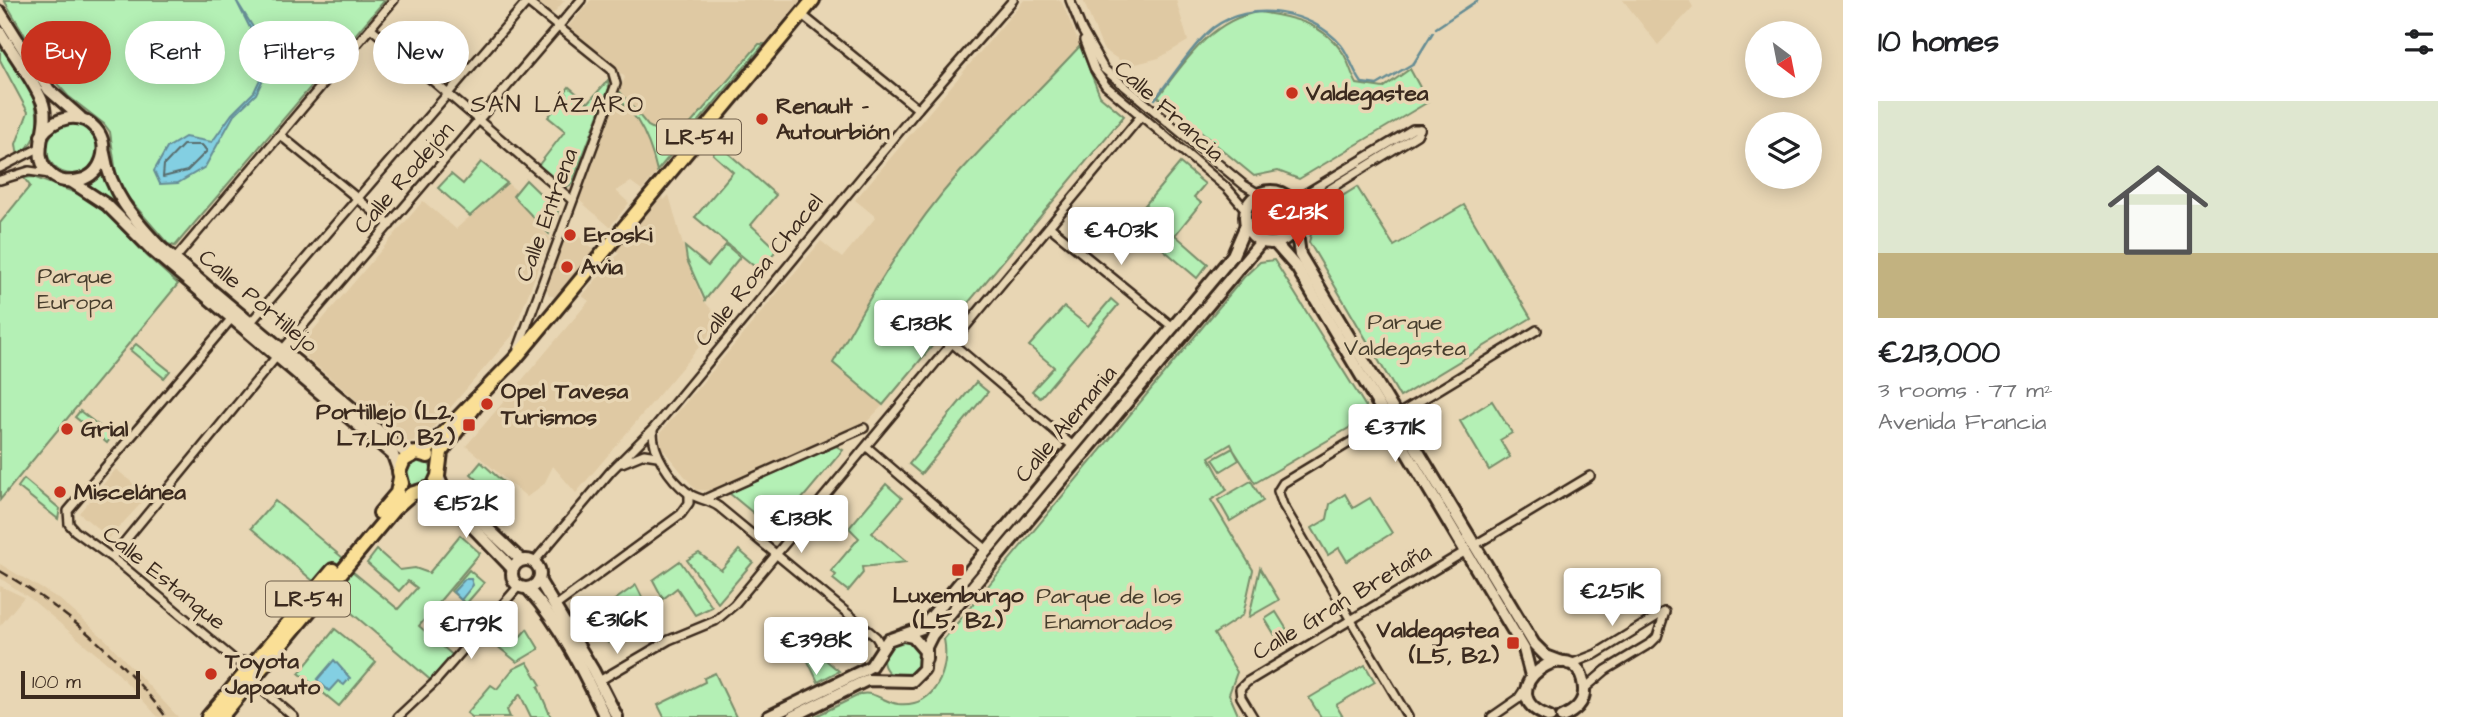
<!DOCTYPE html>
<meta charset="utf-8">
<style>
body{margin:0;font-family:"Architects Daughter",sans-serif;background:#f2f2f2;color:#202124;height:100vh;display:flex;flex-direction:column;font-size:26px;white-space:nowrap}
*{box-sizing:border-box;margin:0}
p{font-size:23px;color:#757577}
.icon{flex:none;width:38px;height:38px;fill:none;stroke:currentColor;stroke-width:2;stroke-linecap:round;stroke-linejoin:round}
.map{position:relative;flex:1;overflow:hidden}
.details{display:flex;flex-direction:column;background:#fff;width:630px}
.details>*{flex:none}
.hud{position:absolute;left:21px;top:21px;width:665px;height:63px;display:flex;gap:14px}
.needle{width:46px;rotate:148deg}
.controls{position:absolute;left:1745px;top:21px;display:grid;gap:14px}
.controls a{display:grid;place-items:center;width:77px;height:77px;border-radius:50%;background:#fff;box-shadow:0 4px 18px #0003;font-size:35px}
.scale{position:absolute;left:21px;bottom:18px;width:119px;box-sizing:border-box;padding-left:7px;border:4px solid #3b2a1e;border-top:0;font-size:19px;line-height:24px;white-space:nowrap;color:#3b2a1e;-webkit-text-stroke:5px #e8d6b4;paint-order:stroke}
.price{position:absolute;translate:-50% -60px;padding:0 16px;border-radius:7px;background:#fff;color:#222;font-size:23px;line-height:46px;filter:drop-shadow(0 2px 4px #0008)}
.price::after{content:'';position:absolute;left:50%;top:42px;width:21px;height:16px;margin-left:-10px;background:inherit;clip-path:polygon(0 0,100% 0,50% 100%)}
.price.on{background:#c8321e;color:#fff}
ul{padding:0;list-style:none}
li{display:grid;align-content:center;gap:14px;height:371px;padding:0 35px}
li+li{border-top:2px solid #e0e0e0}
li span{display:grid;place-items:center;height:217px;border-radius:0px;color:#555}
li>.icon{margin-inline-start:auto}
span .icon{width:126px;height:126px;fill:#fffc;stroke-width:1}
li b{font-size:30px}
h2{display:flex;justify-content:space-between;align-items:center;height:84px;padding:0 35px;font-size:30px}
.chip{padding:0 24px;border-radius:32px;background:#fff;box-shadow:0 4px 18px #0003;font-size:24px;line-height:63px}
.chip.on{background:#c8321e;color:#fff}
main{display:flex;flex:1;min-height:0}
.map>svg:first-child{display:block}
.built{fill:#dfc9a3}
.green{fill:#b4f0b5;stroke:#788d6a;stroke-width:2}
.water{fill:#83cfe2;stroke:#668d94;stroke-width:2}
.lines{fill:none;stroke-linecap:round;stroke-linejoin:round}
.shore{stroke:#586c6c;stroke-width:2}
.stream{stroke:#668d94;stroke-width:2.5}
.street-casing{stroke:#3b2a1e;stroke-width:12}
.secondary-casing{stroke:#3b2a1e;stroke-width:16}
.primary-casing{stroke:#3b2a1e;stroke-width:18}
.street{stroke:#e8d6b4;stroke-width:7}
.secondary{stroke:#e8d6b4;stroke-width:10}
.primary{stroke:#fadf96;stroke-width:12}
.rail{stroke:#3b2a1e;stroke-width:2.5;stroke-dasharray:10 5;stroke-linecap:butt}
.poi-dot{fill:#c8321e;stroke:#e8d6b4;stroke-width:2.5}
.labels{text-anchor:middle;dominant-baseline:central;stroke-width:7;stroke-linejoin:round;paint-order:stroke}
.shield{fill:#e8d6b4;stroke:#6f5e4b;stroke-width:2}
.shield-label{font-size:21px;font-weight:bold;fill:#3b2a1e}
.poi-label{font-size:23px;font-weight:bold;fill:#3b2a1e;stroke:#e8d6b4;text-anchor:start}
.street-label{font-size:23px;fill:#3b2a1e;stroke:#e8d6b4}
.park-label{font-size:23px;fill:#473e2d;stroke:#e8d6b4}
.neighbourhood-label{font-size:24px;letter-spacing:2px;fill:#3b2a1e;stroke:#e8d6b4}
</style>
<main>
<div class="map">
<svg width="1843" height="717" viewBox="0 0 1843 717">
<rect width="100%" height="100%" fill="#e8d6b4"/>
<filter id="ink" filterUnits="userSpaceOnUse"><feTurbulence type="fractalNoise" baseFrequency=".0143" numOctaves="2"/><feDisplacementMap in="SourceGraphic" scale="14" xChannelSelector="R" yChannelSelector="G"/><feConvolveMatrix kernelMatrix="1 2 1 2 8 2 1 2 1" color-interpolation-filters="sRGB"/></filter>
<g filter="url(#ink)">
<!-- built -->
<g class="built">
<polygon points="534,0 565,0 552,15"/>
<polygon points="591,0 801,0 642,190 631,182 616,191 629,203 610,227 579,200 625,77 567,28"/>
<polygon points="1024,0 1061,0 1080,46 960,172 919,224 833,363 883,405 866,423 713,491 696,490 661,447 661,432 821,241 842,258 876,217 855,200"/>
<polygon points="1083,0 1176,0 1188,41 1159,58 1128,66 1103,49"/>
<polygon points="1623,0 1689,0 1693,7 1658,45"/>
<polygon points="507,183 517,191 514,196 550,238 512,336 425,437 407,443 307,358 305,340 423,201 456,229"/>
<polygon points="669,195 687,260 701,297 721,321 576,493 553,466 544,484 527,497 466,446 589,301 582,296 619,253 616,251 662,196 664,200"/>
<polygon points="566,225 597,252 560,297 555,297 549,295 544,282"/>
<polygon points="116,469 148,496 109,538 79,513"/>
<polygon points="0,564 59,599 106,640 178,717 158,717 114,669 31,599 0,578"/>
<polygon points="0,586 24,597 0,626"/>
</g>
<!-- green -->
<g class="green">
<polygon points="4,0 385,0 175,246 168,244 124,193 117,180 110,132 104,124 68,96 46,71"/>
<path d="M1259 12C1293 17 1323 23 1343 53 1349 62 1351 74 1357 84L1383 88 1410 69 1428 102 1299 179 1278 171 1254 176 1158 97C1185 61 1212 19 1259 12Z"/>
<path d="M0 38C20 73 62 122 18 157L16 144 28 112 0 60Z"/>
<path d="M759 44H764L657 171C653 153 647 136 637 120 631 111 619 103 620 92L648 126 676 141Z"/>
<path d="M1080 46 1100 96 1124 116 883 405 833 363C870 295 910 229 961 171 1000 128 1041 88 1080 46Z"/>
<polygon points="608,80 609,88 572,184 564,188 538,166 565,131 548,117 567,94 565,92 569,87 588,103"/>
<circle cx="72" cy="149" r="25"/>
<polygon points="719,145 776,195 751,225 777,249 760,271 695,217 733,172 713,154"/>
<polygon points="481,162 507,183 470,216 438,188 451,174 463,184"/>
<polygon points="1180,163 1205,184 1194,197 1201,203 1175,235 1208,264 1197,278 1131,222"/>
<polygon points="102,173 115,203 87,184"/>
<polygon points="33,177 95,200 146,255 178,284 0,500 0,223 30,186 24,178"/>
<polygon points="526,180 558,211 549,234 513,196"/>
<polygon points="1357,187 1394,246 1464,205 1531,318 1400,397 1309,242 1317,212"/>
<circle cx="1272" cy="217" r="20"/>
<polygon points="726,245 740,257 705,300 687,260 685,247 708,266"/>
<path d="M1274 260 1371 415 1255 483 1233 449 1239 460 1221 471 1213 459 1233 448 1231 444 1209 457 1227 490 1211 500 1253 570 1243 615 1214 634 1237 672 1229 694 1239 717H814L861 694C874 691 884 702 898 704 936 708 950 669 944 639L1244 277 1260 262Z"/>
<polygon points="1111,299 1118,305 1040,398 1032,391 1054,367 1029,346 1064,307 1088,326"/>
<polygon points="136,344 170,371 164,378 130,350"/>
<polygon points="976,382 988,392 921,474 909,464"/>
<polygon points="1492,401 1512,433 1500,440 1510,457 1489,470 1460,421"/>
<polygon points="80,411 112,436 107,443 75,417"/>
<polygon points="836,446 843,450 775,531 729,493"/>
<circle cx="418" cy="473" r="14"/>
<polygon points="481,462 503,482 493,494 471,474"/>
<polygon points="24,479 60,509 58,519 18,487"/>
<polygon points="1251,481 1263,501 1230,521 1218,500"/>
<polygon points="886,484 902,498 872,533 906,562 862,567 863,573 848,591 833,579 836,575 831,571 859,538 849,528"/>
<polygon points="1345,494 1353,508 1370,498 1392,533 1347,561 1339,548 1328,555 1312,528 1327,519 1330,504"/>
<polygon points="275,501 343,558 319,586 251,528"/>
<polygon points="460,535 480,553 419,626 456,658 434,683 326,591 347,567 398,609 417,588 408,581 399,591 367,563 377,550 400,570 415,568 429,573"/>
<polygon points="739,550 753,562 718,603 687,560 699,553 721,570"/>
<polygon points="680,561 712,607 695,615 677,588 663,599 653,580"/>
<polygon points="1260,568 1279,600 1249,617"/>
<polygon points="469,570 484,583 466,604 451,591"/>
<polygon points="636,585 647,607 631,616 638,626 608,643 592,616"/>
<polygon points="1276,612 1289,633 1278,640 1265,619"/>
<polygon points="335,629 376,662 339,706 299,673"/>
<polygon points="527,629 539,649 517,662 496,645 508,630 518,639"/>
<polygon points="793,633 839,671 818,682 806,657 787,640"/>
<circle cx="902" cy="659" r="19"/>
<polygon points="527,662 541,685 538,687 551,717 531,717 520,694 507,710 510,717 472,717 467,713 491,685 497,689 513,669"/>
<polygon points="1365,665 1375,682 1336,705 1343,717 1321,717 1309,698"/>
<polygon points="715,673 736,717 664,717 658,705 705,682 704,678"/>
</g>
<!-- water -->
<g class="water">
<polygon points="236,0 256,32 263,50 265,75 256,94 234,115 205,167 178,183 160,184 154,171 167,148 185,137 212,142 232,114 254,92 262,75 261,50"/>
<polygon points="465,579 471,579 473,585 461,600 453,592"/>
<polygon points="334,660 350,678 344,685 338,681 329,691 317,680"/>
</g>
<g class="lines">
<!-- shore -->
<polygon class="shore" points="183,145 202,145 207,151 187,171 163,177 164,165"/>
<!-- stream -->
<g class="stream">
<polyline points="1436,28 1478,0"/>
<path d="M1155 99C1173 76 1191 47 1213 28 1249 0 1312 10 1341 45 1350 56 1353 71 1362 83L1377 85 1414 63 1433 32"/>
</g>
<!-- street casing -->
<g class="street-casing">
<g id="street">
<polyline points="1070,0 1082,30 1104,69 1244,185 1259,194"/>
<polyline points="801,14 918,109"/>
<polyline points="371,28 572,200"/>
<polyline points="1084,41 1095,70 1106,86 1228,189 1246,210"/>
<polyline points="280,135 390,225"/>
<polyline points="0,168 39,148"/>
<polyline points="0,180 29,171 50,174"/>
<polyline points="1280,193 1294,199 1300,197 1413,129 1420,129"/>
<polyline points="1297,217 1304,205 1417,135 1420,129"/>
<polyline points="1050,227 1174,328"/>
<polyline points="175,259 394,0"/>
<polyline points="232,318 68,511 69,524 75,531 119,563 236,661 253,662"/>
<polyline points="251,322 527,2"/>
<polyline points="953,344 1074,447"/>
<polyline points="283,349 581,0"/>
<polyline points="518,349 616,84 612,70 525,0"/>
<polyline points="1397,415 1537,330"/>
<polyline points="1387,420 1283,483 1278,491 1283,505 1408,717"/>
<path d="M653 430C652 453 670 479 688 493 696 499 710 500 719 507L876 637 882 647"/>
<polyline points="867,447 987,550"/>
<polyline points="622,463 644,454 657,456"/>
<polyline points="707,498 864,428"/>
<polyline points="1475,545 1590,476"/>
<polyline points="112,557 277,356"/>
<polyline points="534,562 611,471 653,429 918,109 1013,0"/>
<polyline points="554,607 681,514 689,503 689,493"/>
<polyline points="1568,665 1596,654 1664,612"/>
<polyline points="599,681 669,640 715,621 734,605 1141,116"/>
<polyline points="259,687 294,717"/>
<polyline points="1584,689 1606,670 1651,643 1657,637 1665,612"/>
<polyline points="398,717 434,683 518,587"/>
<polyline points="1253,717 1241,697 1240,689 1247,682 1466,551"/>
<polyline points="1492,717 1518,699 1526,687"/>
</g>
</g>
<!-- secondary casing -->
<g class="secondary-casing">
<g id="secondary">
<polyline points="0,12 49,90 80,117"/>
<path d="M0 32C13 54 32 78 42 101 53 127 25 157 54 177 61 182 71 182 80 180 102 175 111 146 96 129 80 110 54 117 41 136"/>
<path d="M104 153C110 192 133 218 159 246L403 451 417 453"/>
<polyline points="72,182 107,205 154,252 393,455 399,472"/>
<circle cx="1271" cy="217" r="26"/>
<polyline points="1296,226 1300,255 1534,644 1546,656 1562,662"/>
<polyline points="1275,243 1297,268 1524,649 1531,676"/>
<polyline points="438,476 442,485 521,560"/>
<polyline points="427,490 438,491 512,568"/>
<circle cx="526" cy="574" r="14"/>
<polyline points="539,580 593,670 617,717"/>
<path d="M528 589C561 625 584 673 605 717"/>
<polyline points="926,659 926,647 932,635 1261,242"/>
<polyline points="768,717 862,671 871,666 888,640 922,628 1233,255 1246,225"/>
<polyline points="792,717 867,680 912,681 924,669 925,651 913,637 903,635"/>
<path d="M1550 717C1482 692 1580 624 1584 689 1585 703 1574 712 1562 717"/>
</g>
</g>
<!-- primary casing -->
<g class="primary-casing">
<g id="primary">
<polyline points="424,453 514,360 813,0"/>
<polyline points="402,483 399,472 404,460 417,453 428,456"/>
<polyline points="380,513 397,493 400,478"/>
<polyline points="208,717 333,570"/>
<polyline points="221,717 394,509 411,494 433,487 438,476 441,452 477,404"/>
</g>
</g>
<!-- street -->
<use href="#street" class="street"/>
<!-- secondary -->
<use href="#secondary" class="secondary"/>
<!-- primary -->
<use href="#primary" class="primary"/>
<!-- rail -->
<path class="rail" d="M0 571C64 608 122 658 166 717"/>
</g>
</g>
<!-- markers -->
<g class="poi-dot">
<circle cx="1292" cy="93" r="7"/>
<circle cx="762" cy="119" r="7"/>
<circle cx="570" cy="235" r="7"/>
<circle cx="567" cy="267" r="7"/>
<circle cx="487" cy="404" r="7"/>
<rect x="462" y="418" width="14" height="14" rx="3.5"/>
<circle cx="67" cy="429" r="7"/>
<circle cx="60" cy="492" r="7"/>
<rect x="951" y="563" width="14" height="14" rx="3.5"/>
<rect x="1506" y="636" width="14" height="14" rx="3.5"/>
<circle cx="211" cy="674" r="7"/>
</g>
<g class="labels">
<!-- shield labels -->
<g class="shield">
<rect x="657" y="119.5" width="84" height="35" rx="5"/>
<rect x="266" y="581.5" width="84" height="35" rx="5"/>
</g>
<g class="shield-label">
<text x="699" y="137">LR-541</text>
<text x="308" y="599">LR-541</text>
</g>
<!-- poi labels -->
<g class="poi-label">
<text x="1306" y="93">Valdegastea</text>
<text x="776" y="106">Renault -<tspan x="776" dy="26">Autourbión</tspan></text>
<text x="584" y="235">Eroski</text>
<text x="581" y="267">Avia</text>
<text x="501" y="391">Opel Tavesa<tspan x="501" dy="26">Turismos</tspan></text>
<text x="455" y="412" text-anchor="end">Portillejo (L2,<tspan x="455" dy="26">L7,L10, B2)</tspan></text>
<text x="81" y="429">Grial</text>
<text x="74" y="492">Miscelánea</text>
<text x="958" y="595" text-anchor="middle">Luxemburgo<tspan x="958" dy="26">(L5, B2)</tspan></text>
<text x="1499" y="630" text-anchor="end">Valdegastea<tspan x="1499" dy="26">(L5, B2)</tspan></text>
<text x="225" y="661">Toyota<tspan x="225" dy="26">Japoauto</tspan></text>
</g>
<!-- street labels -->
<g class="street-label">
<text transform="translate(1169 111) rotate(42)">Calle Francia</text>
<text transform="translate(404 178) rotate(-49)">Calle Rodejón</text>
<text transform="translate(547 215) rotate(-70)">Calle Entrena</text>
<text transform="translate(759 270) rotate(-51)">Calle Rosa Chacel</text>
<text transform="translate(258 301) rotate(40)">Calle Portillejo</text>
<text transform="translate(1066 424) rotate(-50)">Calle Alemania</text>
<text transform="translate(164 578) rotate(39)">Calle Estanque</text>
<text transform="translate(1342 602) rotate(-31)">Calle Gran Bretaña</text>
</g>
<!-- park labels -->
<g class="park-label">
<text x="75" y="276">Parque<tspan x="75" dy="26">Europa</tspan></text>
<text x="1405" y="322">Parque<tspan x="1405" dy="26">Valdegastea</tspan></text>
<text x="1109" y="596">Parque de los<tspan x="1109" dy="26">Enamorados</tspan></text>
</g>
<!-- neighbourhood labels -->
<g class="neighbourhood-label">
<text x="558" y="105">SAN LÁZARO</text>
</g>
</g>
</svg>
<div class="controls">
<a><svg class="needle" viewBox="-14 -14 28 28"><path d="M0-13l5 13h-10z" fill="#e53935"/><path d="M0 13l5-13h-10z" fill="#757577"/></svg></a>
<a><svg class="icon" aria-label="layers" viewBox="0 0 24 24"><path d="M12 4l9 5-9 5-9-5zM3 14l9 5 9-5"/></svg></a>
</div>
<div class="scale">100 m</div>
<b class="price on" style="left:1298px;top:249px">€213K</b>
<b class="price" style="left:1121px;top:267px">€403K</b>
<b class="price" style="left:921px;top:360px">€138K</b>
<b class="price" style="left:1395px;top:464px">€371K</b>
<b class="price" style="left:466px;top:540px">€152K</b>
<b class="price" style="left:801px;top:555px">€138K</b>
<b class="price" style="left:1612px;top:628px">€251K</b>
<b class="price" style="left:617px;top:656px">€316K</b>
<b class="price" style="left:471px;top:661px">€179K</b>
<b class="price" style="left:816px;top:677px">€398K</b>
<div class="hud">
<a class="chip on">Buy</a>
<a class="chip">Rent</a>
<a class="chip">Filters</a>
<a class="chip">New</a>
</div>
</div>
<section class="details">
<h2>10 homes<svg class="icon" aria-label="filters" viewBox="0 0 24 24"><path d="M4 7h16M4 17h16"/><circle cx="9" cy="7" r="2"/><circle cx="15" cy="17" r="2"/></svg></h2>
<ul>
<li><span style="background:linear-gradient(#dfe7d0 70%,#c2b280 0)"><svg class="icon" aria-label="home" viewBox="0 0 24 24"><path d="M3 11l9-7 9 7M6 9v11h12V9"/></svg></span><div><b>€213,000</b><p>3 rooms · 77 m²</p><p>Avenida Francia</p></div></li>
</ul>
</section>
</main>
